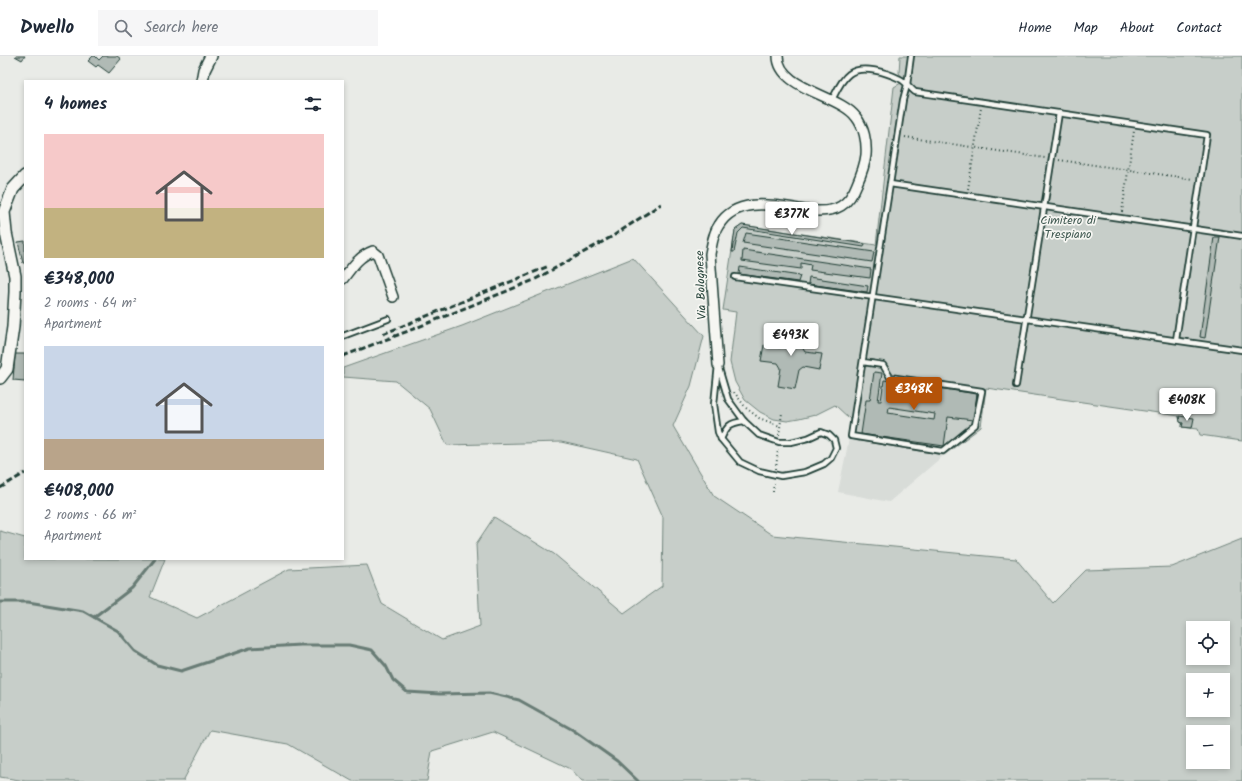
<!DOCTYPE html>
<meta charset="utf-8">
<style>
body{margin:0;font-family:Kalam,sans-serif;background:#f6f6f7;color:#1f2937;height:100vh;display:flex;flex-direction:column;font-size:15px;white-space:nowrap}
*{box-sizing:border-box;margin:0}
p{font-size:13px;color:#747a83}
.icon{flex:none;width:22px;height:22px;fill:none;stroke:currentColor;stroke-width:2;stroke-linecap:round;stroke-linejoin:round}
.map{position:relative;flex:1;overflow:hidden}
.sheet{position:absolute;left:24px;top:24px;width:320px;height:480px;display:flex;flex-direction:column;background:#fff;border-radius:0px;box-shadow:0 2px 6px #0003}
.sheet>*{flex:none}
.controls{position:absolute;left:1186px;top:565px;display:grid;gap:8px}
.controls a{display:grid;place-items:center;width:44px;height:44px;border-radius:0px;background:#fff;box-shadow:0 2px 6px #0003;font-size:20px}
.price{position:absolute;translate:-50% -34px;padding:0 9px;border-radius:4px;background:#fff;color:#222;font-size:13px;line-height:26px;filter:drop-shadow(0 1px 2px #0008)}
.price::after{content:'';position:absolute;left:50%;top:24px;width:12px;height:9px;margin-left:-6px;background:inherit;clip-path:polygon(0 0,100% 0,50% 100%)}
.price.current{background:#b45309;color:#fff}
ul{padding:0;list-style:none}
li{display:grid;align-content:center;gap:8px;height:212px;padding:0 20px}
li span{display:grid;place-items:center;height:124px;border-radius:0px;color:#555}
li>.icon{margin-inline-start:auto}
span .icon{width:72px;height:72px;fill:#fffc;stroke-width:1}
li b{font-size:17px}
h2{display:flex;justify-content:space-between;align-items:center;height:48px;padding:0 20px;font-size:17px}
header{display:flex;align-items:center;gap:24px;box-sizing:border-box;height:56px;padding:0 20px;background:#fff;border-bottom:1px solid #e0e1e3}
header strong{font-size:19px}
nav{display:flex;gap:22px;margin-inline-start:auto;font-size:14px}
.search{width:280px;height:36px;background:#f6f6f7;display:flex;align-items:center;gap:10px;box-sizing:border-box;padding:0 14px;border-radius:0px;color:#747a83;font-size:15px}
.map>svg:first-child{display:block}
.built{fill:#d8dcd8}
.green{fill:#c7cec9;stroke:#73867e;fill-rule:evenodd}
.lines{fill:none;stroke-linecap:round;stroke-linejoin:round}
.stream{stroke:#687c75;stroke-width:3}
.building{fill:#b0bab5;stroke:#1f3d34;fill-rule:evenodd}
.service-casing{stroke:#1f3d34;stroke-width:8}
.minor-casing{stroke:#1f3d34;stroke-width:12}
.tertiary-casing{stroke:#1f3d34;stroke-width:14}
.path{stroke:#1f3d34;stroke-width:2;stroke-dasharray:1 3;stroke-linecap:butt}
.service{stroke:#f6f6f2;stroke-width:4.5}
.minor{stroke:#f6f6f2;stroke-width:9}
.tertiary{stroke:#f6f6f2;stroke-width:11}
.rail{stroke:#1f3d34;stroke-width:3;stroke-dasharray:6 3;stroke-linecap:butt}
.labels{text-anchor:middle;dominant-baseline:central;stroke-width:3.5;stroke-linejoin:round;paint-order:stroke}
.park-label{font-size:12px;fill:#415a52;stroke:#f6f6f2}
.street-label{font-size:12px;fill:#1f3d34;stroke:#f6f6f2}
</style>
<header>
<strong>Dwello</strong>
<div class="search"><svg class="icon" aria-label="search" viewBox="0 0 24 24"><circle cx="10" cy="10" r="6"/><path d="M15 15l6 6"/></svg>Search here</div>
<nav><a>Home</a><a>Map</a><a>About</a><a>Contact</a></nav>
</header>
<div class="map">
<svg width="1242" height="725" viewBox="0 0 1242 725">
<rect width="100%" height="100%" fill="#e9ebe7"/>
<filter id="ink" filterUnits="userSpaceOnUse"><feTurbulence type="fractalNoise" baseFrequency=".025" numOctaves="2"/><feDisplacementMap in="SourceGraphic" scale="8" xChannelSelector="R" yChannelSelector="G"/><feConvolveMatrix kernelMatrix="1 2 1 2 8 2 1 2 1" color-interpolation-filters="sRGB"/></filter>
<g filter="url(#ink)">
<!-- built -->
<polygon class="built" points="849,383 944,399 889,446 838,436"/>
<!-- green -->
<g class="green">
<polygon points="900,0 1242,0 1242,385 1200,379 1198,373 1182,371 1182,367 1180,366 1179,360 986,332 981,371 944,399 849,383 850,363 835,349 815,359 799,363 787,365 774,363 760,356 745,344 735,326 730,306 736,256 723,254 735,174 742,169 876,189 894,31 901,27 902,21 899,17"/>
<path d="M633 202 704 280 691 330 673 370 714 440 772 479 1016 503 1053 547 1086 514 1172 511 1242 483V725H582L571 713 493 676 432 695 427 725H352L288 688 210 674 183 725H26L0 721V475L25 482V503H165L150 541 197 562 289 513 367 509 382 548 442 584 480 570 476 488 494 461 554 498 624 557 662 530 663 461 637 403 561 386 447 389 430 353 396 325 343 321V312L462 270ZM1193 572H1223V602H1193ZM1193 624H1223V654H1193ZM1193 676H1223V706H1193Z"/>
</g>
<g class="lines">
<!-- stream -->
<g class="stream">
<polyline points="0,546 28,546 83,555 118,575 135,595 157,609 181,615 250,592 300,589 349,589 372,594 386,610 393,624 407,636 440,638 489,637 519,644 573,674 617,705 638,725"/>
<polyline points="94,561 132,532 155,503"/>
</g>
</g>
<!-- building -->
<g class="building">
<polygon points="15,0 25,0 22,4"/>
<polygon points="93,0 95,0 99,4 103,0 117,0 121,3 109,17 98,9 96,11 88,5"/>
<polygon points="742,169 865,188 864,191 743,172 738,177 734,196 732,196 735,174"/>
<polygon points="746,177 874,196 872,206 743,187"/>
<polygon points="1214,181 1220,181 1205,282 1200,281"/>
<polygon points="25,185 25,207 23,207 18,186"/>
<polygon points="743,194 871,213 870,222 810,214 811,209 801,207 801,213 742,205"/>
<polygon points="740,211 800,220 798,226 739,218"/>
<polygon points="809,221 868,230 867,236 808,228"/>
<polygon points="787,269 805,272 802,291 805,296 822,298 819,314 803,311 799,314 795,333 778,330 781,312 778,307 761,305 764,289 780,292 784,288"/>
<polygon points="15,298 25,298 25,325 13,324"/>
<path d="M874 316 882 317 878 345H881L884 324 977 338 973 364 948 361 944 390 861 378 866 344H870ZM889 351 935 358 934 364 888 357Z"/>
<polygon points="1179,360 1194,362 1192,372 1182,371 1183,367 1180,366"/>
</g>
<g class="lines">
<!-- service casing -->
<g class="service-casing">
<g id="service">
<path d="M832 44C836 36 841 24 849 18 862 8 888 17 900 23 906 26 910 32 915 36L1207 79 1176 284"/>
<polyline points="890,128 1242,180"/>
<polyline points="735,221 1242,294"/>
<polyline points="343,280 388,263"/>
<polyline points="863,306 883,309 890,321 982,335 975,369 943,395 851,380 903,44 907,29 911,0"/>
<polygon points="718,309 728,343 744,365 759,379 779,386 791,386 808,382 821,376 829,379 834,384 836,392 831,402 824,408 805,416 781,420 759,415 740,406 721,383 718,376 714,348"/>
<polyline points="1016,329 1059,57"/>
<path d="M721 383C727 370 729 367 744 365"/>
</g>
</g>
<!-- minor casing -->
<g class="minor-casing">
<g id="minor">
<path d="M343 223C352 211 359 200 373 195L378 199 393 241"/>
<path d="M718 309 710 198C712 188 713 177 719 169 735 143 768 148 794 152 808 155 828 158 841 150 849 145 854 136 857 128 861 119 865 108 866 99 867 86 864 71 856 61 840 39 778 33 778 0"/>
</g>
</g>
<!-- tertiary casing -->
<g class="tertiary-casing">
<g id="tertiary">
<polyline points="202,25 204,14 211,0"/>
<polyline points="0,322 7,313 13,271 15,236 15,220 6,177 4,156 13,133 25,120"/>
</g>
</g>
<!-- path -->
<g class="path">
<polyline points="905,81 1045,102"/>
<polyline points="1059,104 1193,123"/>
<polyline points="968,133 981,52"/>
<polyline points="1122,156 1134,75"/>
<polyline points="734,336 746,352 759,362 780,370"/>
<polyline points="779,379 782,357"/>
<polyline points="776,413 778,393"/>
<polyline points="773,436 774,425"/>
</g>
<!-- service -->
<use href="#service" class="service"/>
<!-- minor -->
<use href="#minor" class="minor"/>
<!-- tertiary -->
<use href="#tertiary" class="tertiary"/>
<!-- rail -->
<g class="rail">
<polyline points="383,278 549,210"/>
<polyline points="343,300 416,272 534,224 613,180 661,148"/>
<polyline points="0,432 25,417"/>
</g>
</g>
</g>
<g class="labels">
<!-- park labels -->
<g class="park-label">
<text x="1068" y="164">Cimitero di<tspan x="1068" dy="14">Trespiano</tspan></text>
</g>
<!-- street labels -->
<g class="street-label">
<text transform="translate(701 229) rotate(-92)">Via Bolognese</text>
</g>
</g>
</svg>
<div class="controls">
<a><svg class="icon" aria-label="locate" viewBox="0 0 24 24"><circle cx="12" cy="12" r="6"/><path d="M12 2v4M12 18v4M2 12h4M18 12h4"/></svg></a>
<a>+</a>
<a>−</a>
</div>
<b class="price" style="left:792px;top:180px">€377K</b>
<b class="price" style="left:791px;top:301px">€493K</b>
<b class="price current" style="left:914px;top:355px">€348K</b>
<b class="price" style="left:1187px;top:366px">€408K</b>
<section class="sheet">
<h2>4 homes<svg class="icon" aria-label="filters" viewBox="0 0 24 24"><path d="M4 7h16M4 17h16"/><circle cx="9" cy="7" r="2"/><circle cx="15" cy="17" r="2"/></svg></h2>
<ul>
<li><span style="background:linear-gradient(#f6c9c9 60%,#c2b280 0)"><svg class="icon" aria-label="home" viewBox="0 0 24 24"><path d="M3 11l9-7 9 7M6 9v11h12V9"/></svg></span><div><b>€348,000</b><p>2 rooms · 64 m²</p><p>Apartment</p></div></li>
<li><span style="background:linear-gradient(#c9d6e8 75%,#b9a48a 0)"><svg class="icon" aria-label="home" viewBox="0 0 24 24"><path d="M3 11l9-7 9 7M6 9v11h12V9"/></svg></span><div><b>€408,000</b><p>2 rooms · 66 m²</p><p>Apartment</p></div></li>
</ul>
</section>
</div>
